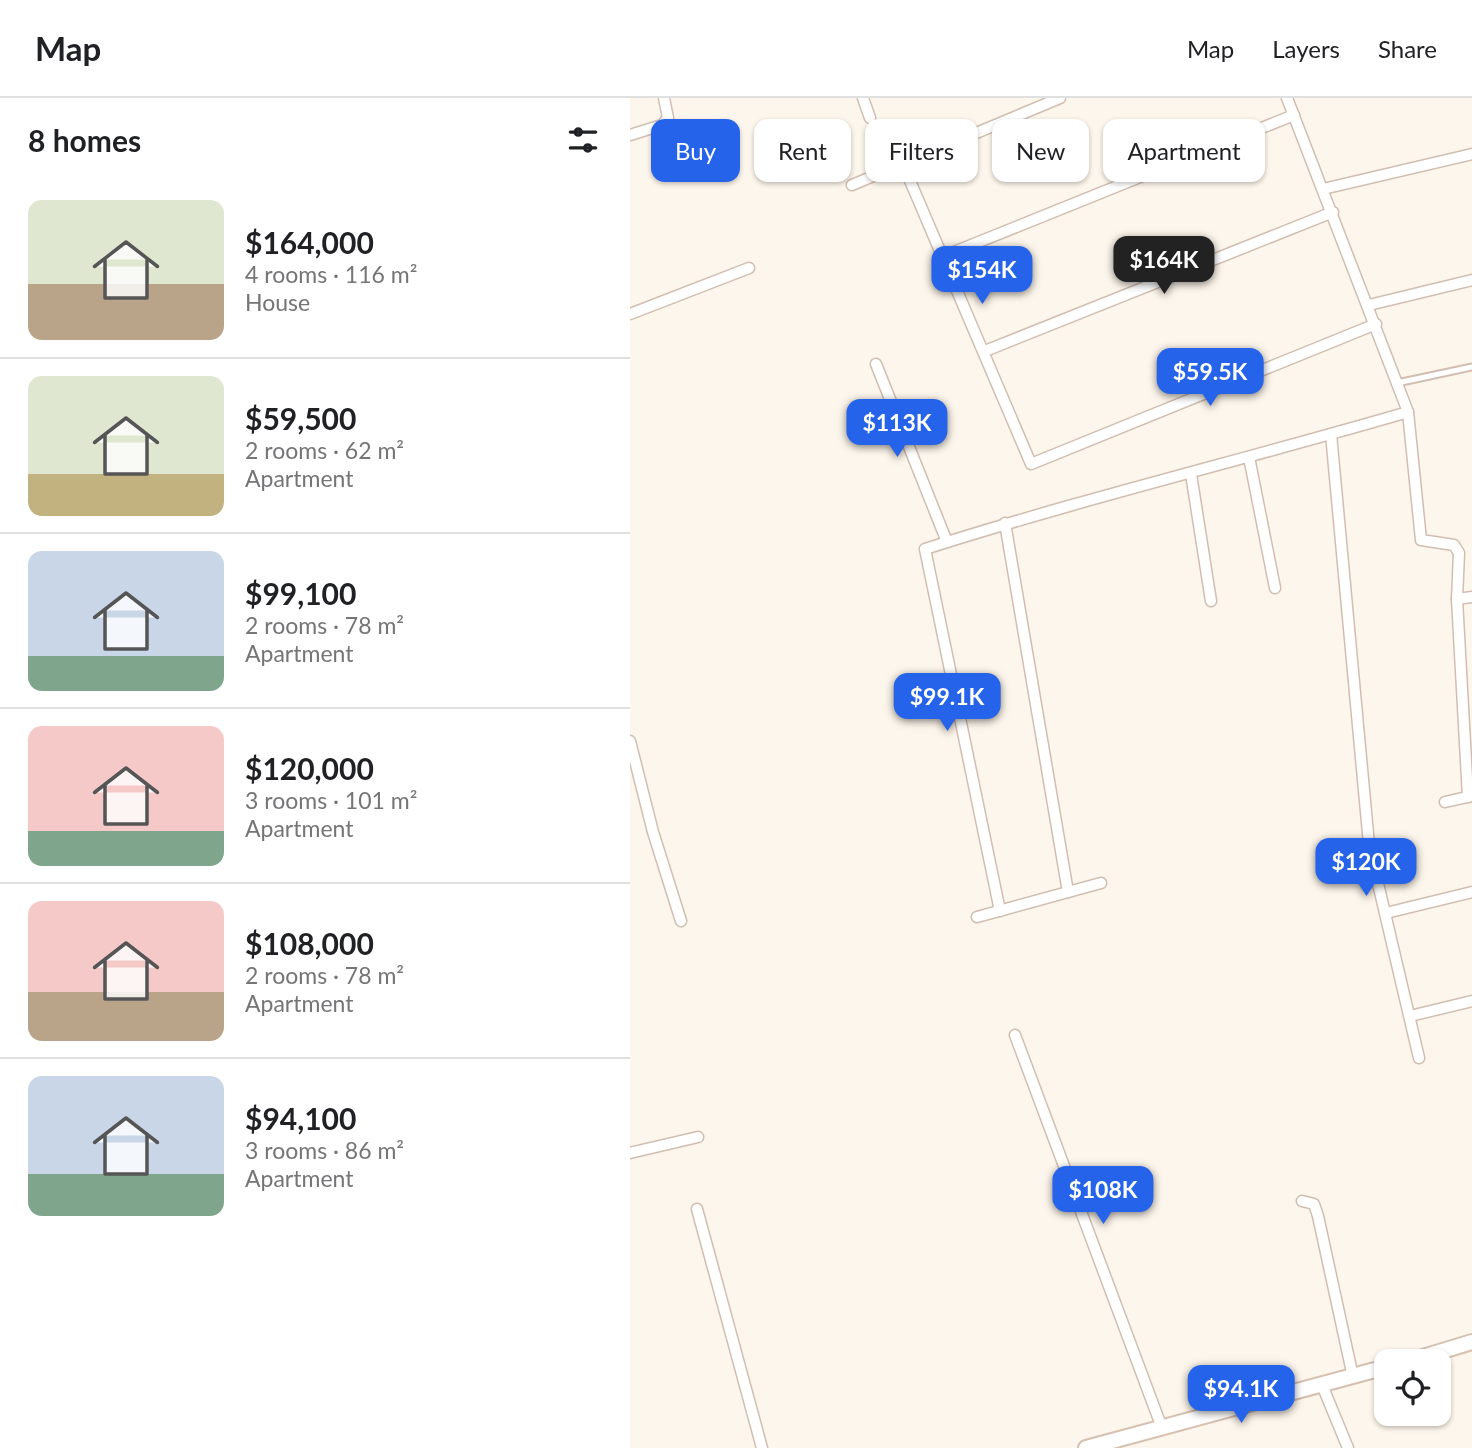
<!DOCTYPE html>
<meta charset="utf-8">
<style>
body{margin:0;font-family:Lato,sans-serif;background:#f2f2f2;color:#202124;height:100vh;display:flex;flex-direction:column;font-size:26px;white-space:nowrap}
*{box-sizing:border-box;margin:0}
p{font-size:23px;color:#757577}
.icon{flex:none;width:38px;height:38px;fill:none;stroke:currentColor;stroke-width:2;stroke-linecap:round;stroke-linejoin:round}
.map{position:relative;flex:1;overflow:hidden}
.details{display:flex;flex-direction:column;background:#fff;width:630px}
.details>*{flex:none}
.guide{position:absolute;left:21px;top:21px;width:665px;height:63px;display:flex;gap:14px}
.fabs{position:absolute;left:744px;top:1251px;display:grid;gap:14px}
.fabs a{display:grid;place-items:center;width:77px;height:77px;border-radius:14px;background:#fff;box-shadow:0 2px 5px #0004;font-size:35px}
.price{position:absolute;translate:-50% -60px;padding:0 16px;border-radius:14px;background:#2563eb;color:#fff;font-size:23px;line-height:46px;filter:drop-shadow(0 2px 4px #0008)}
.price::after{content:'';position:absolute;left:50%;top:42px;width:21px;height:16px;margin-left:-10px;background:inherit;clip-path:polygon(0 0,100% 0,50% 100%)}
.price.selected{background:#222;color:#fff}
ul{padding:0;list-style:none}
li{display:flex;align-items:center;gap:21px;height:175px;padding:0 28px}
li+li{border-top:2px solid #e0e0e0}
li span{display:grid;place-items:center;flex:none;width:196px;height:140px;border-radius:14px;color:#555}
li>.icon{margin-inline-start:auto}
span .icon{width:84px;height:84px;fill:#fffc;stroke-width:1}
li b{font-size:30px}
h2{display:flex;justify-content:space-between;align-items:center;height:84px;padding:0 28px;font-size:30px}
.pill{padding:0 24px;border-radius:14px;background:#fff;box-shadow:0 2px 5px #0004;font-size:24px;line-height:63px}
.pill.selected{background:#2563eb;color:#fff}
header{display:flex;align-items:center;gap:42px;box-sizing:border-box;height:98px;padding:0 35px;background:#fff;border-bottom:2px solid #e0e0e0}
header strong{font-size:33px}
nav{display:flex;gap:38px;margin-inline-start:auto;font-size:24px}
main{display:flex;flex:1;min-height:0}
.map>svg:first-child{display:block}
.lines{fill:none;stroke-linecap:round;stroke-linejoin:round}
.lane-casing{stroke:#d1beb0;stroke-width:9}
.street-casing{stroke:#d1beb0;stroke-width:13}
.secondary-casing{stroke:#d6c0b0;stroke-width:18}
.lane{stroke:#fff;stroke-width:5}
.street{stroke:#fff;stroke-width:10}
.secondary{stroke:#fff;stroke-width:14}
</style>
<header>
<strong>Map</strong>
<nav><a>Map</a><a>Layers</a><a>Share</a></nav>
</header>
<main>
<section class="details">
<h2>8 homes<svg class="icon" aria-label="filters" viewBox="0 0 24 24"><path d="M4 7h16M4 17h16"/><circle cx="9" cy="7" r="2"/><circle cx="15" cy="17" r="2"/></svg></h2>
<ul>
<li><span style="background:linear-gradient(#dfe7d0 60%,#b9a48a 0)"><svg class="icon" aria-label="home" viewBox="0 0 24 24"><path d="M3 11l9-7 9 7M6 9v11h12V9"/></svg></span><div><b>$164,000</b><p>4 rooms · 116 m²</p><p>House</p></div></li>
<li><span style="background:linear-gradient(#dfe7d0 70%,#c2b280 0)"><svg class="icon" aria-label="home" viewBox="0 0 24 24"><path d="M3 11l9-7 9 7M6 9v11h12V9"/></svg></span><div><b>$59,500</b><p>2 rooms · 62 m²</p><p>Apartment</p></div></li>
<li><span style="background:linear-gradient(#c9d6e8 75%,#7fa58c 0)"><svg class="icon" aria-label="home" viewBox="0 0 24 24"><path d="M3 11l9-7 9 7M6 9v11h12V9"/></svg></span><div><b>$99,100</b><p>2 rooms · 78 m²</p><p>Apartment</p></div></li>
<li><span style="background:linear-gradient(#f6c9c9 75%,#7fa58c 0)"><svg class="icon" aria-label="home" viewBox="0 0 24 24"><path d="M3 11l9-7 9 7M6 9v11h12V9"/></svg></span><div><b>$120,000</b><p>3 rooms · 101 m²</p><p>Apartment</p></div></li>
<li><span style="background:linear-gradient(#f6c9c9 65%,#b9a48a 0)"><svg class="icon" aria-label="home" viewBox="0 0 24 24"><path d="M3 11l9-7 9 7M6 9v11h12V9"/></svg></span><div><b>$108,000</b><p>2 rooms · 78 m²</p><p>Apartment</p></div></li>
<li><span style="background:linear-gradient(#c9d6e8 70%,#7fa58c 0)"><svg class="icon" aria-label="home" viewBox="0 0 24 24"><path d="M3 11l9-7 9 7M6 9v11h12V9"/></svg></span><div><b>$94,100</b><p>3 rooms · 86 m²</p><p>Apartment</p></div></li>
</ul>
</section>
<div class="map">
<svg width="842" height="1350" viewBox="0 0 842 1350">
<rect width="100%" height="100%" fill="#fdf6ec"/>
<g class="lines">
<!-- lane casing -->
<g class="lane-casing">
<polyline id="lane" points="767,285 842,269"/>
</g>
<!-- street casing -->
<g class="street-casing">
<g id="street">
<polyline points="233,0 240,20"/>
<polyline points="0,37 32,27 38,20 34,0"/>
<polyline points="272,64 401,366 746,226"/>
<polyline points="222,87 430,0"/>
<polyline points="693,91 842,56"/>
<polyline points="314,158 664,17"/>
<polyline points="739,207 842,182"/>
<polyline points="0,216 119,170"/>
<polyline points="355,253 703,114"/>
<polyline points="246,266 317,444"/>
<polyline points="778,314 791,442 824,447 829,455 827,501 838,699"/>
<polyline points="701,336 740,757"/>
<polyline points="619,359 645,490"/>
<polyline points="561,376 581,503"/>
<polyline points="375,425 438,794"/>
<polyline points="827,501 842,499"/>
<polyline points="0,643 23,734 51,823"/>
<polyline points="815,704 841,698"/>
<polyline points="746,777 789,960"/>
<path d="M370 813 295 451C455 400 617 361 778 314L657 0"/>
<polyline points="756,815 842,794"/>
<polyline points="347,819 471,785"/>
<polyline points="780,918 842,903"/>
<polyline points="385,937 532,1330"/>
<polyline points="0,1055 68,1039"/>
<polyline points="672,1103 684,1106 688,1118 723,1279"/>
<polyline points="67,1111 132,1350"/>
<polyline points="692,1287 718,1350"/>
</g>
</g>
<!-- secondary casing -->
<g class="secondary-casing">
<g id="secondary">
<polyline points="776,1264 842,1244"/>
<polyline points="456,1350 756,1269"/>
</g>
</g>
<!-- lane -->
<use href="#lane" class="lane"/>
<!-- street -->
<use href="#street" class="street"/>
<!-- secondary -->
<use href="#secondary" class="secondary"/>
</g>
</svg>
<div class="fabs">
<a><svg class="icon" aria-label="locate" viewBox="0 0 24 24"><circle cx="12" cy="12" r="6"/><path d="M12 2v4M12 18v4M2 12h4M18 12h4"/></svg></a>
</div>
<b class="price selected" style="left:534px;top:198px">$164K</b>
<b class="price" style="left:352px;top:208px">$154K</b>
<b class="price" style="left:580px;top:310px">$59.5K</b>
<b class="price" style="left:267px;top:361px">$113K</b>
<b class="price" style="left:317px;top:635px">$99.1K</b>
<b class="price" style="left:736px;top:800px">$120K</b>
<b class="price" style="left:473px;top:1128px">$108K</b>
<b class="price" style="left:611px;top:1327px">$94.1K</b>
<div class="guide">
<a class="pill selected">Buy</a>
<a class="pill">Rent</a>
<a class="pill">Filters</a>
<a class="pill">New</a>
<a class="pill">Apartment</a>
</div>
</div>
</main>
